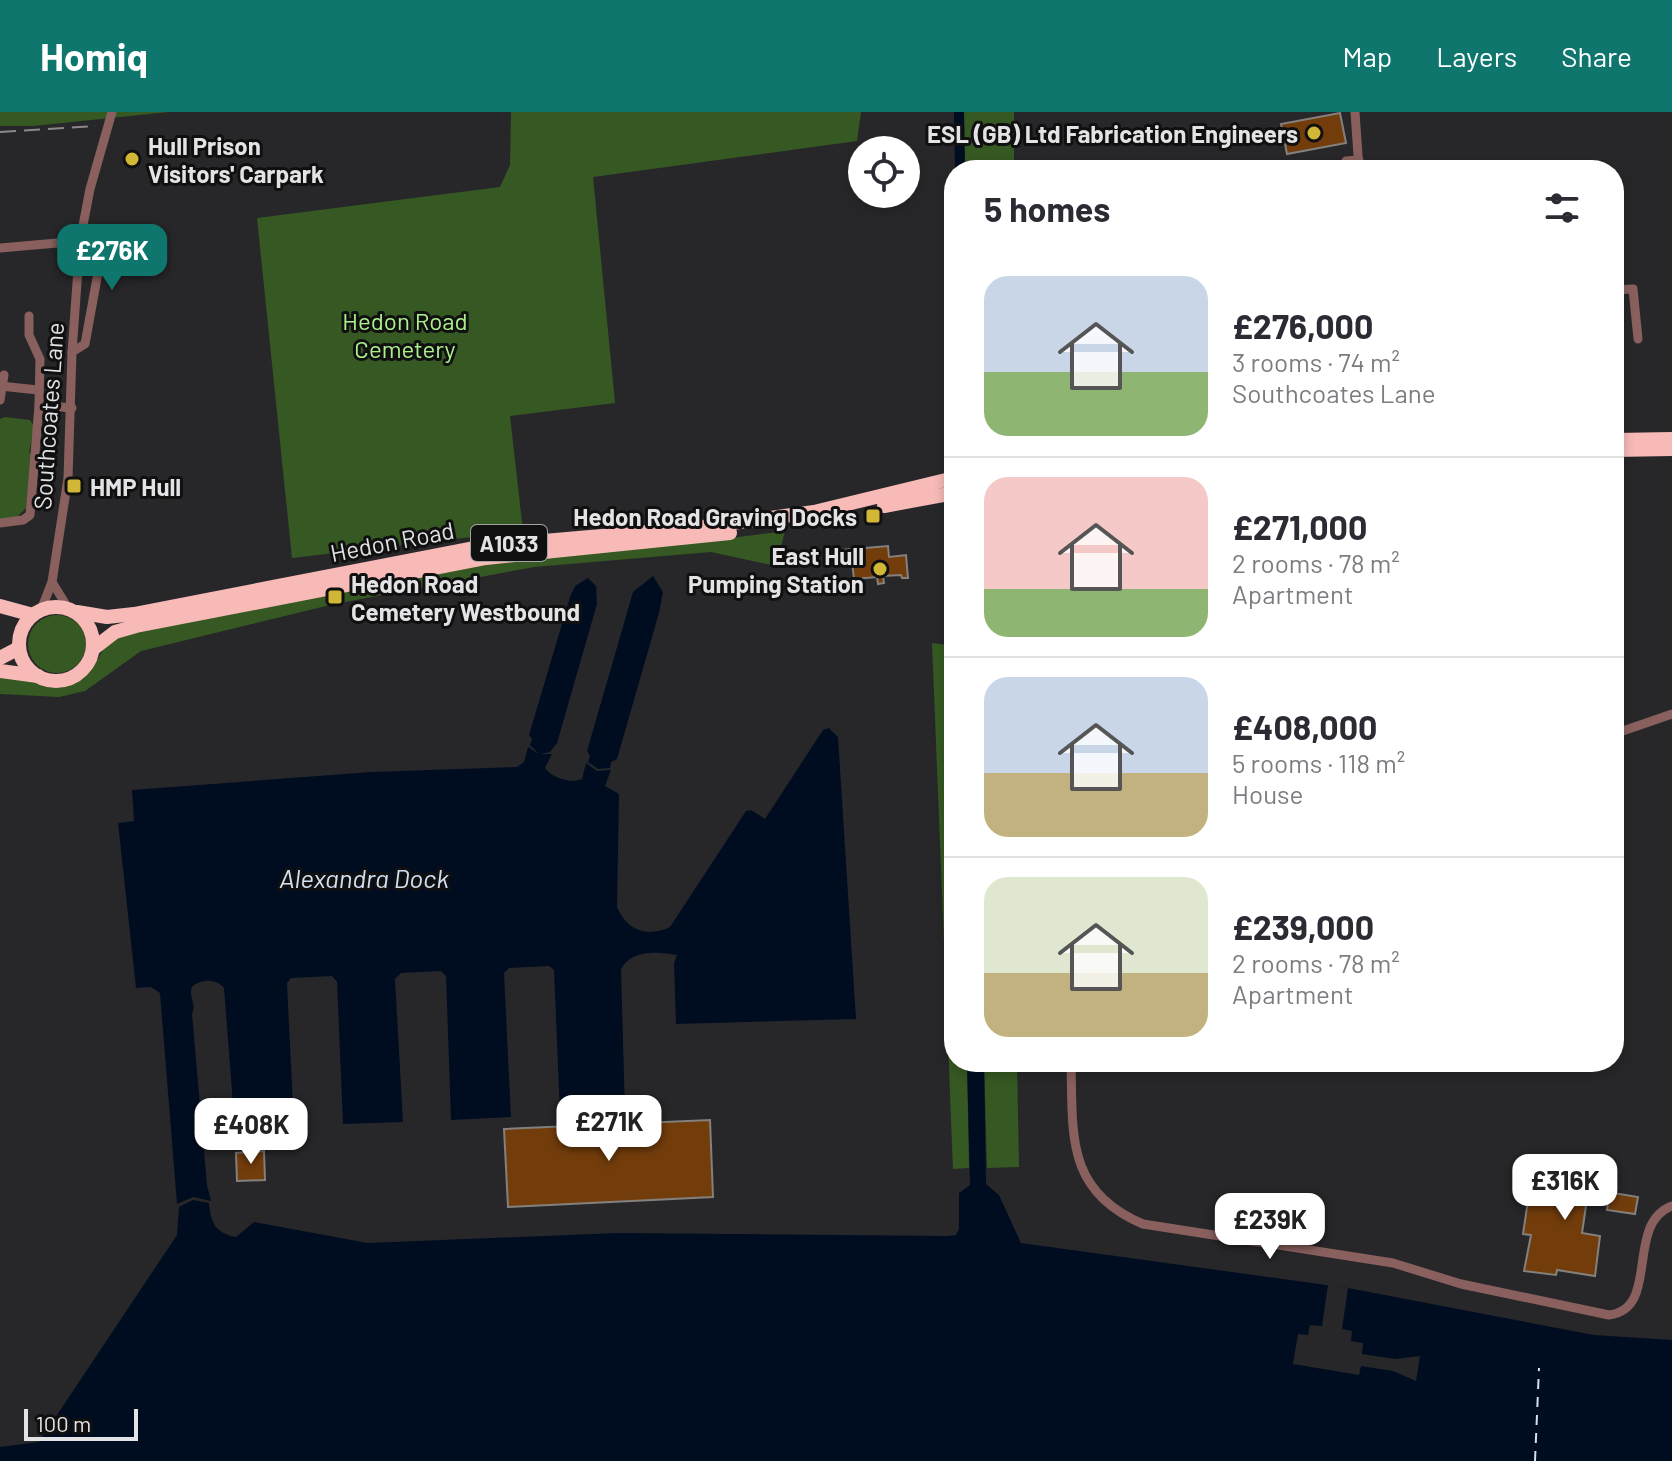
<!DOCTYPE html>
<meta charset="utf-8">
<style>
body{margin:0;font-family:Barlow,sans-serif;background:#f2f2f3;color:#2b2b33;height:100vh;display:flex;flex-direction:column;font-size:30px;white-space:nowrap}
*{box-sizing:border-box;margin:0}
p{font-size:26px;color:#7c7c81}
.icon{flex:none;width:44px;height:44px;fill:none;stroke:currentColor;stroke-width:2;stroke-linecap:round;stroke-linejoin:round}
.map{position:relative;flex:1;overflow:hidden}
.side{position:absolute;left:944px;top:48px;width:680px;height:912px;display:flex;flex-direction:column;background:#fff;border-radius:32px;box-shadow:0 4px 12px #0003}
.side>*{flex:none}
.buttons{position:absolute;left:848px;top:24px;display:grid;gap:16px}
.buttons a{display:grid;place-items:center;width:72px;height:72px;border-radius:50%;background:#fff;box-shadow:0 4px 12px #0003;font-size:40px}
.scale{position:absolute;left:24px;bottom:20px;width:114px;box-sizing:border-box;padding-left:8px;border:4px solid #e3e3e5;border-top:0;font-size:22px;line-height:28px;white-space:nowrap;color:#e3e3e5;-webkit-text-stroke:6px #101011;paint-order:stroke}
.price{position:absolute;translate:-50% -68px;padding:0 18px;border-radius:16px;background:#fff;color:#222;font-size:26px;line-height:52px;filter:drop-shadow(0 2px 4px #0008)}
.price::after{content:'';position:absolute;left:50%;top:48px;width:24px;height:18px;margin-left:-12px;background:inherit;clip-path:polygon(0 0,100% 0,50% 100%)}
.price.active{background:#0f766e;color:#fff}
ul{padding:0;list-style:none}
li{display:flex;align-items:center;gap:24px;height:200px;padding:0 40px}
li+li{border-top:2px solid #e1e1e2}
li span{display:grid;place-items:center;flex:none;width:224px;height:160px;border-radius:24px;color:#555}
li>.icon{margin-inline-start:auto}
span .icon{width:96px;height:96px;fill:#fffc;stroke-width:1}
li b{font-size:34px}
h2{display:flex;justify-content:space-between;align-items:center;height:96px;padding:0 40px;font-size:34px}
header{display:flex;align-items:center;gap:48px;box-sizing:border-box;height:112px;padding:0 40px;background:#0f766e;color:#fff}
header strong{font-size:38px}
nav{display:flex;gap:44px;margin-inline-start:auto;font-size:28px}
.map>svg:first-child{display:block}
.green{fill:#365923}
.water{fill:#000d21}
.pier{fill:#27272a}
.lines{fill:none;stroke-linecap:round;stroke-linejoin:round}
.ferry{stroke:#d1e0f2;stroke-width:2;stroke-dasharray:10 8;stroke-linecap:butt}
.building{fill:#733d0b;stroke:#83807e;stroke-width:2}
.minor{stroke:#89605e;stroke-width:9}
.highway{stroke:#f7bab7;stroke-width:14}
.rail{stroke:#8a8a8d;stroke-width:2;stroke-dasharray:16 8;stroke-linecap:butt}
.poi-dot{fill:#d2b736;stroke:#101011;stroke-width:3}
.labels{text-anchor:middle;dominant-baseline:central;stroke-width:6;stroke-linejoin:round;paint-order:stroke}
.shield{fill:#101011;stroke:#a4a4a5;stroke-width:2}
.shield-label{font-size:22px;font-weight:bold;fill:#e3e3e5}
.poi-label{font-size:24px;font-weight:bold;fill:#e3e3e5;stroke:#101011;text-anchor:end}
.park-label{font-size:24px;fill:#adf18c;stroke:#101011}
.street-label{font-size:24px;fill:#e3e3e5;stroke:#101011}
.water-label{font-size:26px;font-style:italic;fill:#d1e0f2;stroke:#101011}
</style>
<header>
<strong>Homiq</strong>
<nav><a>Map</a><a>Layers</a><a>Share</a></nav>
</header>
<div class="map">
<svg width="1672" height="1349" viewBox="0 0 1672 1349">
<rect width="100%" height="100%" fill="#27272a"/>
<!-- green -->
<g class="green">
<polygon points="0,0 169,0 33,14 0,14"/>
<polygon points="511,0 861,0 857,29 593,65 615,291 510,304 523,419 292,446 257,106 500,75 510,53"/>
<polygon points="964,0 1014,0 1014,58 965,58"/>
<polygon points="5,305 30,308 34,314 29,341 32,342 26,396 17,405 0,408 0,307"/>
<path d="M785 419 776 454 711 440 534 455 334 492 141 539 85 579 59 585 0 582V564C29 568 70 583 92 555 100 546 104 533 113 523L486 448 699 430Z"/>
<circle cx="57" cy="532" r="29"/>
<polygon points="932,531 954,534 954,950 967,950 969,1056 953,1057"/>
<polygon points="984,950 1017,950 1019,1055 987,1056"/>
</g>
<!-- water -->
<g class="water">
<polygon points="954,0 964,0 965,58 955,58"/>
<polygon points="653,464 663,480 659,501 617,647 611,650 610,656 598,657 588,650 590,644 587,639 633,480"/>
<path d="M588 466 596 474 597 492 557 631 550 640 540 642H552L545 656C552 666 571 672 582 667L586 651 597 659 611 658 605 674 619 682 617 795C627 818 646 826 670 815L746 699 751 698 765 707 823 618 829 616 838 625 856 907 676 912 674 851 677 843C658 839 629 838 621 858L625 999 560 1002 554 858 549 854 509 856 504 861 511 1005 451 1008 446 864 441 859 401 861 395 867 403 1010 343 1012 337 870 332 864 291 866 287 871 294 1015 235 1018 224 876C216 866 200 867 192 875 188 885 197 891 192 902L207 1073 211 1089 193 1085 177 1092 160 881 151 875 136 876 118 711 134 709 132 678 371 660 517 655 524 650 528 635 539 642 530 633 532 627 529 623 570 485 575 474Z"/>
<path d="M967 950H984L986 1072 999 1083 1021 1131 1348 1176 1594 1223 1672 1228V1349H0V1335L39 1330 177 1123 179 1095 193 1088 209 1091C211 1111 215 1121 236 1125L254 1110 368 1131 617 1121 947 1124 956 1123 959 1117V1081L970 1073Z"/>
</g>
<!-- pier -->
<polygon class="pier" points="1328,1173 1348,1176 1342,1217 1352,1219 1351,1229 1363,1231 1362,1242 1395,1247 1420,1244 1416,1269 1393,1259 1361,1254 1359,1263 1293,1252 1298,1222 1308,1223 1310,1213 1322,1214"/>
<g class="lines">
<!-- ferry -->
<polyline class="ferry" points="1535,1349 1539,1256"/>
</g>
<!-- building -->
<g class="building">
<polygon points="1340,1 1346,31 1287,42 1281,12"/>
<polygon points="888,434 889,445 906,443 908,466 902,466 901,463 883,464 884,471 878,472 877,465 854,467 852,450 831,452 830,439"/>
<polygon points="710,1008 713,1085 508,1095 504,1017"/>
<polygon points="264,1039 265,1068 237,1069 236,1041"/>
<polygon points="1533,1055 1591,1064 1589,1077 1638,1085 1635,1102 1607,1098 1608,1090 1587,1087 1582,1121 1600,1124 1595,1164 1557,1158 1556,1163 1524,1159 1531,1123 1523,1122"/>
</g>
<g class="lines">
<!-- minor -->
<g class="minor">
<polyline points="1355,0 1359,58"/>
<polyline points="1346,49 1359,48"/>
<polyline points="0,136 80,129"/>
<polyline points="1614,178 1633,177 1638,227"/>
<polyline points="72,240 85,232 105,122"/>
<polyline points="0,274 38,278"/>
<polyline points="0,288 4,263"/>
<polyline points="39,293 72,296"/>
<polyline points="0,411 23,408 30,403 39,293 40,247 29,223 29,204"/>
<polyline points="52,470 68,496"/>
<polyline points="41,498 52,470 68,366 72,240 80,129 90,77 112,0"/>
<polyline points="1614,622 1672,602"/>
<path d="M1071 950C1073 1022 1065 1079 1143 1112L1393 1151 1461 1172 1609 1203C1661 1197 1624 1112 1672 1094"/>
</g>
<!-- highway -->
<g class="highway">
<polyline points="1614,328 1672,327"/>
<polyline points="1614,338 1672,337"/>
<polyline points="884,394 954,381"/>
<polyline points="0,494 33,503"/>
<circle cx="56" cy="532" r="37"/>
<polyline points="77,500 107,505 134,502 484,434 695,416 814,400 954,366"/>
<polyline points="93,537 115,520 136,514 486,446 730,421"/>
<polyline points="0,546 19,536"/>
<polyline points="0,559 38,564"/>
</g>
<!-- rail -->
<polyline class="rail" points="0,20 96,14"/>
</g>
<!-- markers -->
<g class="poi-dot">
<circle cx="1314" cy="21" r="8"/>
<circle cx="132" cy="47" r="8"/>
<rect x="66" y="366" width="16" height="16" rx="4"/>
<rect x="865" y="396" width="16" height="16" rx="4"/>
<circle cx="880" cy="457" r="8"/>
<rect x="327" y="477" width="16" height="16" rx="4"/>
</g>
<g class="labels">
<!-- shield labels -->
<rect class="shield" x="471" y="413" width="76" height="36" rx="6"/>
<g class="shield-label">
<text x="509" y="431">A1033</text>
</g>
<!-- poi labels -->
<g class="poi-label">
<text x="1298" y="21">ESL (GB) Ltd Fabrication Engineers</text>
<text x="148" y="33" text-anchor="start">Hull Prison<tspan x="148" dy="28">Visitors' Carpark</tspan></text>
<text x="90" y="374" text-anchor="start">HMP Hull</text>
<text x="857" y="404">Hedon Road Graving Docks</text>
<text x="864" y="443">East Hull<tspan x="864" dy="28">Pumping Station</tspan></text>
<text x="351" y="471" text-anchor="start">Hedon Road<tspan x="351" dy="28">Cemetery Westbound</tspan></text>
</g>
<!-- park labels -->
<g class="park-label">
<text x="405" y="208">Hedon Road<tspan x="405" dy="28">Cemetery</tspan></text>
</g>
<!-- street labels -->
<g class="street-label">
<text transform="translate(48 304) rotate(-86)">Southcoates Lane</text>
<text transform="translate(392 429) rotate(-11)">Hedon Road</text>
</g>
<!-- water labels -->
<g class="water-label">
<text x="364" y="765">Alexandra Dock</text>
</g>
</g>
</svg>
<div class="buttons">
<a><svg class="icon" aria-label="locate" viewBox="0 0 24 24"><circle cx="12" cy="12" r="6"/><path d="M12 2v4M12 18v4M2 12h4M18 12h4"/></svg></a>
</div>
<div class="scale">100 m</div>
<b class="price active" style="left:112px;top:180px">£276K</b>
<b class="price" style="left:609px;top:1051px">£271K</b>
<b class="price" style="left:251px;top:1054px">£408K</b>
<b class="price" style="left:1565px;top:1110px">£316K</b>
<b class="price" style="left:1270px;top:1149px">£239K</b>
<section class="side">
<h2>5 homes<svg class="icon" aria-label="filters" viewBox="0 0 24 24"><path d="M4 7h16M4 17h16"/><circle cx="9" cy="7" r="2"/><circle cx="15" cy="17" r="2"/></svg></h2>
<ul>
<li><span style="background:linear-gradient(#c9d6e8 60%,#8fb573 0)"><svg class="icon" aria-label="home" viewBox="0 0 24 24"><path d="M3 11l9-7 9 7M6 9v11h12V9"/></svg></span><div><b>£276,000</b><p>3 rooms · 74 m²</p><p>Southcoates Lane</p></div></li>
<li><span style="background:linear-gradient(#f6c9c9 70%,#8fb573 0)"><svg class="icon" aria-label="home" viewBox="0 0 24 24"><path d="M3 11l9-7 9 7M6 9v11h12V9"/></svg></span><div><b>£271,000</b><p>2 rooms · 78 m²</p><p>Apartment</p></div></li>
<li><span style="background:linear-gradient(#c9d6e8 60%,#c2b280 0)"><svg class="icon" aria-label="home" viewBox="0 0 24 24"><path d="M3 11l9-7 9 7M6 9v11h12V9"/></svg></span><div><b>£408,000</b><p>5 rooms · 118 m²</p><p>House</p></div></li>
<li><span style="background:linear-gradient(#dfe7d0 60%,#c2b280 0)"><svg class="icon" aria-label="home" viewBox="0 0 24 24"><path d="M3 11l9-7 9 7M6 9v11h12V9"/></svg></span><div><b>£239,000</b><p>2 rooms · 78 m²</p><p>Apartment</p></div></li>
</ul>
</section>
</div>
